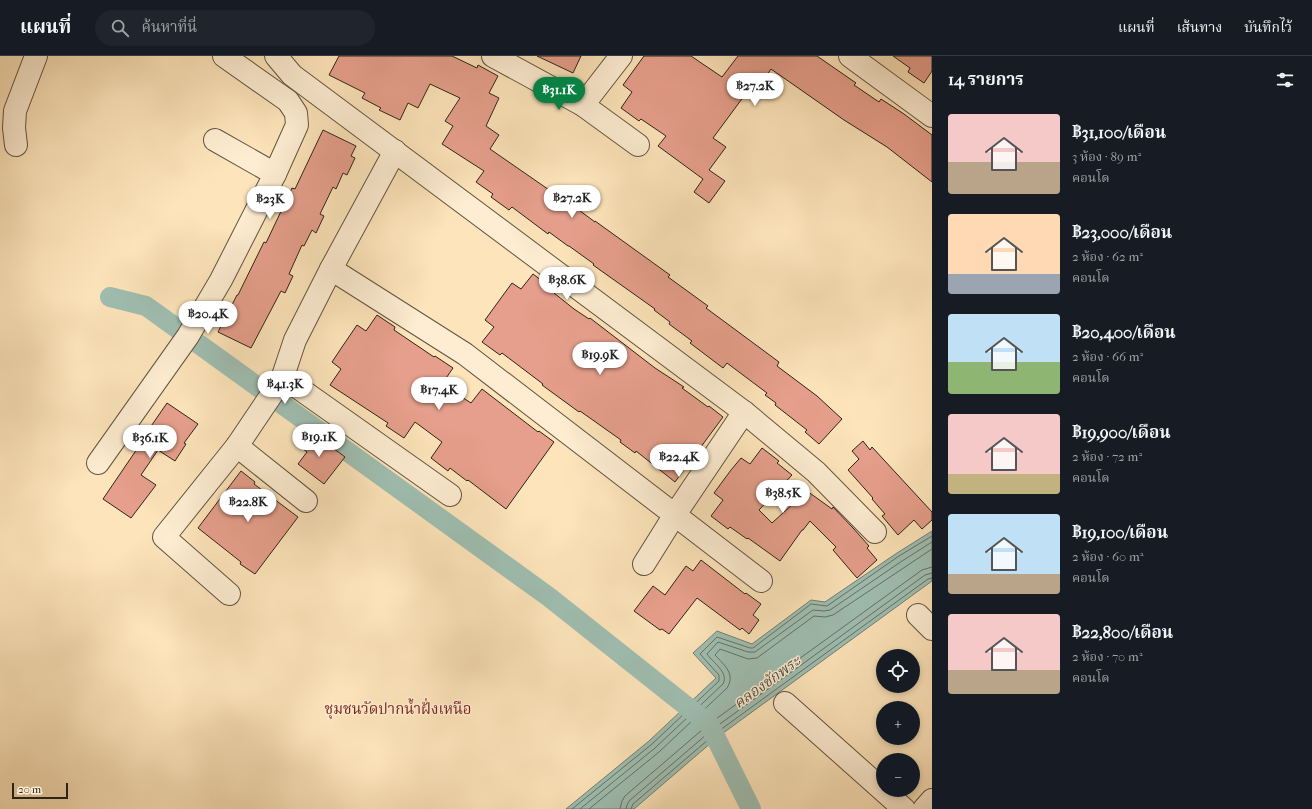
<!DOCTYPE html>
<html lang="th">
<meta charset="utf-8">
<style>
body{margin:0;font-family:"IM FELL French Canon","Noto Serif Thai",serif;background:#20242c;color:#f1f3f6;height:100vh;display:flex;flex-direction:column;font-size:15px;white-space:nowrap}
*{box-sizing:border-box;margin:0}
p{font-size:13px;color:#9ea1a6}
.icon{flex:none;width:22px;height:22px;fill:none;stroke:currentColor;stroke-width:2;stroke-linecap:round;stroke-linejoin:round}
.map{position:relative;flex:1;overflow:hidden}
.side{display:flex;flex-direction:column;background:#171b24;width:380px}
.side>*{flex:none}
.fabs{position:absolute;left:876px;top:593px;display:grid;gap:8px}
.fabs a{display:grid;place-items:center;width:44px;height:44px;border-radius:50%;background:#171b24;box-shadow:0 2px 6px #0003;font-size:20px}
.scale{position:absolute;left:12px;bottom:10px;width:56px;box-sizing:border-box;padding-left:4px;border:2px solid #2d2418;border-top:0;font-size:11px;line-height:14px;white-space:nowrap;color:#2d2418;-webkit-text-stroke:3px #feedd2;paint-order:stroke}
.price{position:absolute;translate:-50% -34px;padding:0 9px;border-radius:14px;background:#fff;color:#222;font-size:13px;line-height:26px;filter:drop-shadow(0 1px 2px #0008)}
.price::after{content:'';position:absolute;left:50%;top:24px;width:12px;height:9px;margin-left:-6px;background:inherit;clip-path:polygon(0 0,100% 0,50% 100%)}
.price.active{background:#0b8043;color:#fff}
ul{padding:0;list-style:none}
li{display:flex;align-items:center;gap:12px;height:100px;padding:0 16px}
li span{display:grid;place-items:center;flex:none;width:112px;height:80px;border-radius:4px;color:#555}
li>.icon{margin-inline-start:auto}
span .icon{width:48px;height:48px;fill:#fffc;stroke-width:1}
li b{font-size:17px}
h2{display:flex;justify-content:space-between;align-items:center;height:48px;padding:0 16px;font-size:17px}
header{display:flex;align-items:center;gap:24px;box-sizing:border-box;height:56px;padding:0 20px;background:#171b24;border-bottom:1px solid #363941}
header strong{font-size:19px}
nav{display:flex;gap:22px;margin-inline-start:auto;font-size:14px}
.search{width:280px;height:36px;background:#20242c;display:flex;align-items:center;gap:10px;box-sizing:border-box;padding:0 14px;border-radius:22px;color:#9ea1a6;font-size:15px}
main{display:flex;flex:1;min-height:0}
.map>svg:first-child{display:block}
.water{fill:#9fbeb1;stroke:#718074}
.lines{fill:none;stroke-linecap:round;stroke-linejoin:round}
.shore{stroke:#667164;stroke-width:1}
.canal{stroke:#9fbeb1;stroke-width:20}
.building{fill:#e69f8c;stroke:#2d2418}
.minor-casing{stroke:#615440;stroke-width:24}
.minor{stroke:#feedd2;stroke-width:22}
.labels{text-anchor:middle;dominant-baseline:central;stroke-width:3;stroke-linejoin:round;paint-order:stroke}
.water-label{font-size:15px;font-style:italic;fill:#4f5246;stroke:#feedd2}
.neighbourhood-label{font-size:15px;fill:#7a1f14;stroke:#feedd2}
</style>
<header>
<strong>แผนที่</strong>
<div class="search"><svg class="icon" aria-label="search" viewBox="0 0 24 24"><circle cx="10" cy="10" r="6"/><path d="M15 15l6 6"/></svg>ค้นหาที่นี่</div>
<nav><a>แผนที่</a><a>เส้นทาง</a><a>บันทึกไว้</a></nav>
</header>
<main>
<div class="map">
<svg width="932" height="753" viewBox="0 0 932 753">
<rect width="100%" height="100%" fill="#fde4ba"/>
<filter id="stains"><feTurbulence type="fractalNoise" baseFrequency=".005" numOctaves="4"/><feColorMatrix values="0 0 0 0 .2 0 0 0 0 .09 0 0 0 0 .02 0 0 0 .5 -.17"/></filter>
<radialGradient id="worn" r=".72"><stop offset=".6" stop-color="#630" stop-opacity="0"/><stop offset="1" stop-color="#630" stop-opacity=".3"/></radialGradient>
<!-- water -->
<polygon class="water" points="932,475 932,525 719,680 634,753 566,753 649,685 716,622 693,597 717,575 752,588 811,544 825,546 897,497"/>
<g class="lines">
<!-- shore -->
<g class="shore">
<polyline points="572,753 652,688 719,625 719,619 700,598 717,581 750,592 753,592 811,548 827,550 899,500 932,480"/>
<path d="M580 753 655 692 723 628C729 616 713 607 707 598L718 586 748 596H755L813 554 824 555 830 554 902 505 932 486"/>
<path d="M589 753 659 696 727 632C736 618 724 609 715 599L720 593 748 603 757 602 814 560 825 561 833 559 932 493"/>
<polyline points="620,753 622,745 625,740 709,668 922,514 932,511"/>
<polyline points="626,753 627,749 629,745 713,673 925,519 932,517"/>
<polyline points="631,753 633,748 716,677 928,523 932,522"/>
</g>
<!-- canal -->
<polyline class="canal" points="110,241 146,250 549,541 709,668 751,753"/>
</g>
<!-- building -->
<g class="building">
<polygon points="339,0 452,0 477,12 478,9 498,20 489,37 499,42 486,70 499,79 490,93 555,138 556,137 595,166 595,165 670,219 668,221 708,250 706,252 779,306 777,310 817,340 842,363 819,388 805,376 807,374 775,349 776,347 765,339 767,337 727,307 723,312 690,287 692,285 669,268 670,266 654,254 655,253 593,209 594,208 569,190 568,190 549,176 548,178 512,151 509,154 491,141 493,138 476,126 484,115 442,88 453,70 445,65 460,42 430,28 418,52 408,47 400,64 379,54 381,52 362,42 365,37 329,19"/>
<polygon points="537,0 581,0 573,17"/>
<polygon points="644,0 691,0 722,21 738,0 817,0 856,27 854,29 879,46 881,43 904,58 932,79 932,126 887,91 844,64 771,13 753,40 747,36 713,82 726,91 709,114 725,125 709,147 694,136 703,123 658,90 666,80 641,63 639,65 621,52 632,36 623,29"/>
<polygon points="893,0 932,0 932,15 924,27 908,16 910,12"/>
<polygon points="323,74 356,90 351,100 355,102 347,119 343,117 336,133 333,131 320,158 324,160 316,177 312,174 304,190 302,189 289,218 293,220 285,237 281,235 251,292 218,276 237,239 238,239 264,186 266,187 292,132 295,133"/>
<polygon points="533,218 550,231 549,233 574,253 589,263 590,262 655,312 684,331 682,332 708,351 709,350 723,361 675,426 636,395 635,397 620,386 621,384 597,367 580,355 579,356 542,329 543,328 502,297 500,299 482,286 494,271 485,264 501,242 512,227 521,233"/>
<polygon points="377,259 395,271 394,274 434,301 435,300 453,312 442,328 471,347 482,333 538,376 539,375 554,386 506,453 468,424 467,425 450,412 448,415 431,402 442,386 415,366 404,382 386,370 388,367 330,329 341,313 332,306 342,291 357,269 366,275"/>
<polygon points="167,347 198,368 184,387 186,388 175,405 158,394 141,419 156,429 131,462 103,443 137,393 136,392"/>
<polygon points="308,375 317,382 318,381 345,401 324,428 298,408 307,396 298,389"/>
<polygon points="863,385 870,394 872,391 932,456 932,464 922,473 914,464 898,479 882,460 885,458 872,443 873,442 848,414 859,403 852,395"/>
<polygon points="762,392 779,405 777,407 792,419 759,454 772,467 807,435 832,453 833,451 853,472 869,490 867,492 877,504 857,522 833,494 836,491 810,465 803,474 802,474 780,505 748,482 747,483 730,471 728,473 711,460 723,444 714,437 731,414 741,402 750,408"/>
<polygon points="241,415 255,426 254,428 298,461 255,518 240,508 241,506 198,472"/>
<polygon points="701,504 745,538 746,537 761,548 753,559 759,564 749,578 742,572 740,574 697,542 669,578 662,573 660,574 634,555 653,530 665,539 686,510 693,515"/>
</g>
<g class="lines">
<!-- minor casing -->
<g class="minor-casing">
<g id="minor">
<polyline points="276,0 292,19 744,356 816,416 875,476"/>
<polyline points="493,0 583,49 638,89"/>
<polyline points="850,0 932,60"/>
<polyline points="583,49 621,0"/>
<polyline points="215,84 275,118"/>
<polyline points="16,89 14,72 15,55 36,0"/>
<polyline points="331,213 465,298 761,525"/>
<polyline points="283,321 450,439"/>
<polyline points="237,390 306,445"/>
<polyline points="98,407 188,280 221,224 275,118 297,69 296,57 288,45 224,0"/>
<polyline points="644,508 674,460 744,356"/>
<polyline points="229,538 164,481 237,390 282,323 295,284 331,213 395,95"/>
<polyline points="918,559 932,573"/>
<polyline points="785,647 904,753"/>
<polyline points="924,753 932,744"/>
</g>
</g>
<!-- minor -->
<use href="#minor" class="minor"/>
</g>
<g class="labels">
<!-- water labels -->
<g class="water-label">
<text transform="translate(767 626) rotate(-36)">คลองชักพระ</text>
</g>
<!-- neighbourhood labels -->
<g class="neighbourhood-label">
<text x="398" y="653">ชุมชนวัดปากน้ำฝั่งเหนือ</text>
</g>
</g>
<rect width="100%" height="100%" filter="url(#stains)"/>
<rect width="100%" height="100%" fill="url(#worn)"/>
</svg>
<div class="fabs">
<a><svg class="icon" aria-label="locate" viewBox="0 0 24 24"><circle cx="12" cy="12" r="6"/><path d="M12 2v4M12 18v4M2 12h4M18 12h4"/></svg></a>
<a>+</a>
<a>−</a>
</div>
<div class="scale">20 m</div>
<b class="price" style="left:755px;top:51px">฿27.2K</b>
<b class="price active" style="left:559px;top:55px">฿31.1K</b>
<b class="price" style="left:572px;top:163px">฿27.2K</b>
<b class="price" style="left:270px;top:164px">฿23K</b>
<b class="price" style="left:567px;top:245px">฿38.6K</b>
<b class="price" style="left:208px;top:279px">฿20.4K</b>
<b class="price" style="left:600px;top:320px">฿19.9K</b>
<b class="price" style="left:285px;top:349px">฿41.3K</b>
<b class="price" style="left:439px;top:355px">฿17.4K</b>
<b class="price" style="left:319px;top:402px">฿19.1K</b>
<b class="price" style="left:150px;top:403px">฿36.1K</b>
<b class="price" style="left:679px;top:422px">฿22.4K</b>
<b class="price" style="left:783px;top:458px">฿38.5K</b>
<b class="price" style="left:248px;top:467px">฿22.8K</b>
</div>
<section class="side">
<h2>14 รายการ<svg class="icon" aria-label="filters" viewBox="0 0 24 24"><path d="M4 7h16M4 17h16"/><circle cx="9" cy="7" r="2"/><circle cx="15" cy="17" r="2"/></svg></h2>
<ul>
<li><span style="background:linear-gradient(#f6c9c9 60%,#b9a48a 0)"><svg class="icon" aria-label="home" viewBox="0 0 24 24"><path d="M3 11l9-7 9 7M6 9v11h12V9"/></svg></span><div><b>฿31,100/เดือน</b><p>3 ห้อง · 89 m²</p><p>คอนโด</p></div></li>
<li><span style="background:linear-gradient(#ffd9b3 75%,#9aa5b1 0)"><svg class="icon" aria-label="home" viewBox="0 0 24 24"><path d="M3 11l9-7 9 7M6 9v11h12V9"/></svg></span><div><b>฿23,000/เดือน</b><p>2 ห้อง · 62 m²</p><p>คอนโด</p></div></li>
<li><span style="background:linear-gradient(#bfe0f5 60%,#8fb573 0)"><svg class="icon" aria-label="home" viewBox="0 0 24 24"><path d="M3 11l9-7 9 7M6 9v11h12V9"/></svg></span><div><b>฿20,400/เดือน</b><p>2 ห้อง · 66 m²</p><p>คอนโด</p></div></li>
<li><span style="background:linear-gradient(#f6c9c9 75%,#c2b280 0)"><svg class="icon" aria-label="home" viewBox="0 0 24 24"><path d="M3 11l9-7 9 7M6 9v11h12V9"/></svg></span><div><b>฿19,900/เดือน</b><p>2 ห้อง · 72 m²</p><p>คอนโด</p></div></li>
<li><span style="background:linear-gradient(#bfe0f5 75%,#b9a48a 0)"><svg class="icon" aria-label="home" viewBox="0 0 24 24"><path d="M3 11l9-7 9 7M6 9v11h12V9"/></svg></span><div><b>฿19,100/เดือน</b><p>2 ห้อง · 60 m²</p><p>คอนโด</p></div></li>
<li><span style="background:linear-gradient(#f6c9c9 70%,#b9a48a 0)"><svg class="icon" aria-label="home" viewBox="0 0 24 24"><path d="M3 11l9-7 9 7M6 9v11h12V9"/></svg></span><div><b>฿22,800/เดือน</b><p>2 ห้อง · 70 m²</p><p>คอนโด</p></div></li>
</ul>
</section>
</main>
